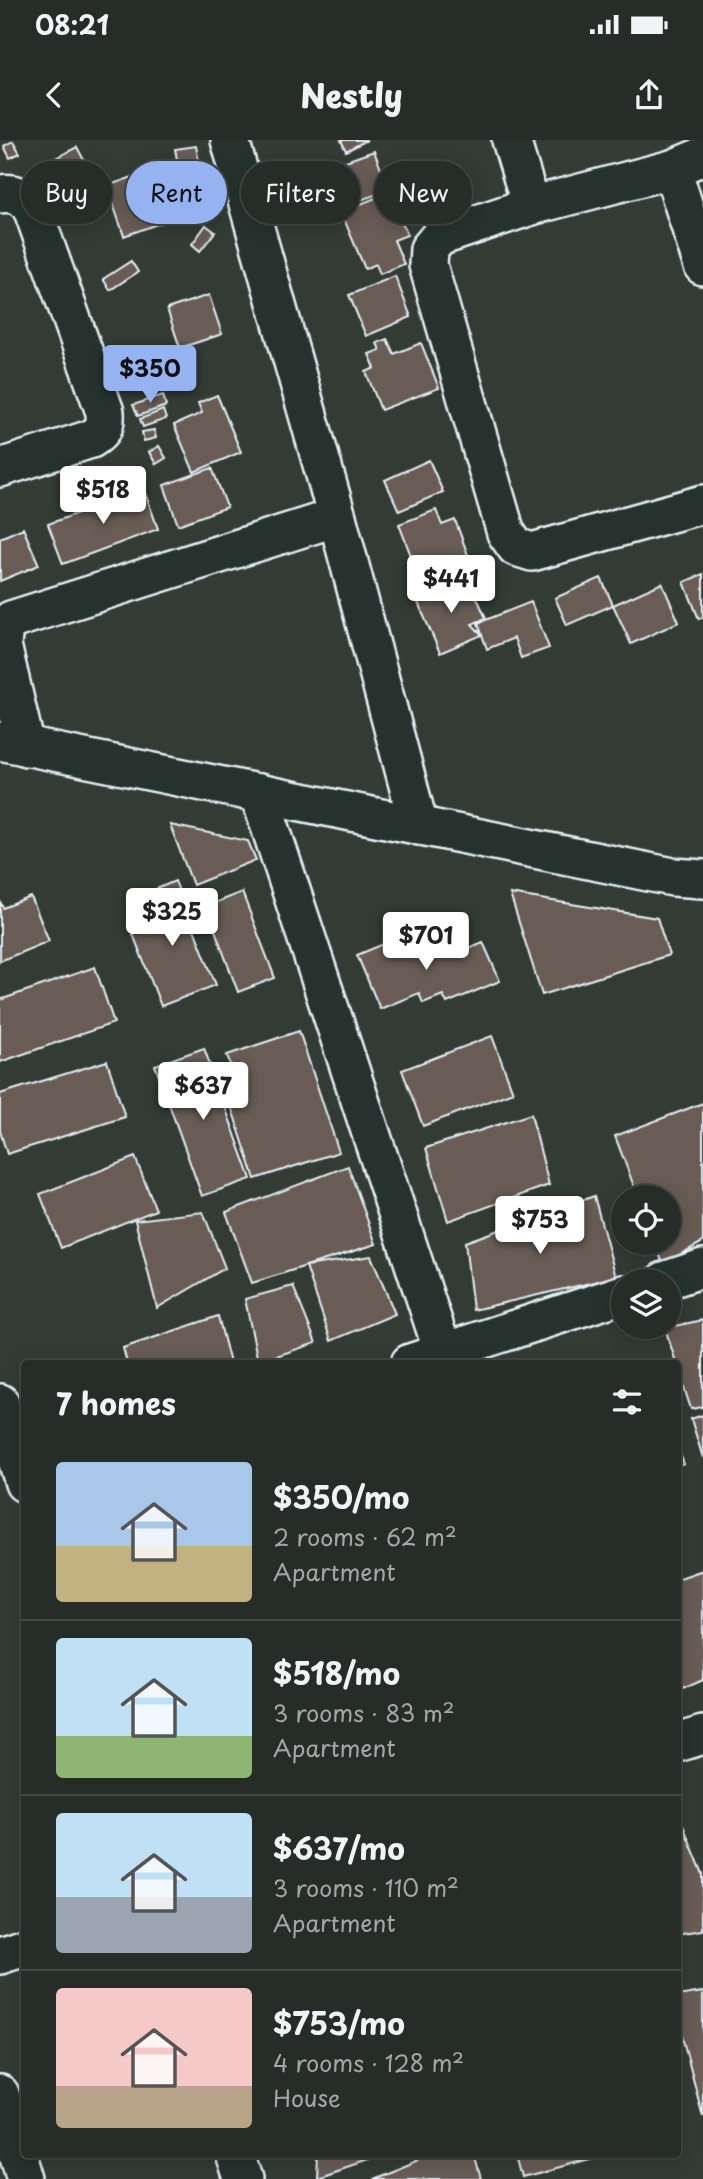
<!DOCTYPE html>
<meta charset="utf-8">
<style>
body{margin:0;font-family:"Playpen Sans",sans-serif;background:#2e3430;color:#f1f3f6;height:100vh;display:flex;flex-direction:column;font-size:26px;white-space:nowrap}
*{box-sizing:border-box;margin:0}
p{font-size:23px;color:#a4a7a8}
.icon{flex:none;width:38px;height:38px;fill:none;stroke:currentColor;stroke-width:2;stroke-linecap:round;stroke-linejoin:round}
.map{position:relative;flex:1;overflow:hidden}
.details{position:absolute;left:21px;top:1220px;width:660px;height:798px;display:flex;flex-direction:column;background:#262c28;border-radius:7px;box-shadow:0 4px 18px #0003,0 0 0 2px #424845}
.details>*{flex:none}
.guide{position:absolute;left:21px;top:21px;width:662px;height:63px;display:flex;gap:14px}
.buttons{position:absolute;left:611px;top:1045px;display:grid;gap:14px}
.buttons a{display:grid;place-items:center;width:70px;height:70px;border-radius:50%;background:#262c28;box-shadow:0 4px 18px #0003,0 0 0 2px #424845;font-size:35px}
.price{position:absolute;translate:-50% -60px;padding:0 16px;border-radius:7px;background:#fff;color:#222;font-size:23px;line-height:46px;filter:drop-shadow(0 2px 4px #0008)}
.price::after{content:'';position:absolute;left:50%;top:42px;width:21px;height:16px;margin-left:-10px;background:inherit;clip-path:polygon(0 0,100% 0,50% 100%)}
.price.current{background:#95b2f1;color:#111}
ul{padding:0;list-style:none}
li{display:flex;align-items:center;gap:21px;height:175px;padding:0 35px}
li+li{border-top:2px solid #424845}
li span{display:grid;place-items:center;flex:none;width:196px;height:140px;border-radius:7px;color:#555}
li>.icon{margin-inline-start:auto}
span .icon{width:84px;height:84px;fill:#fffc;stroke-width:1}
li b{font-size:30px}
h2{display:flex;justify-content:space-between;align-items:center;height:84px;padding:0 35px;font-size:30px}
.chip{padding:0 24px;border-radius:32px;background:#262c28;box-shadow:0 4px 18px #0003,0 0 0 2px #424845;font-size:24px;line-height:63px}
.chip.current{background:#95b2f1;color:#111}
.status{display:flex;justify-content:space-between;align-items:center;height:49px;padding:0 35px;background:#262c28;direction:ltr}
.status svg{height:19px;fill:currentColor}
header{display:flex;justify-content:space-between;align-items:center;height:91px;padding:0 35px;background:#262c28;font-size:32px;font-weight:800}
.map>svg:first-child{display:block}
.building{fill:#685c55;stroke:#e8f1f8;stroke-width:2}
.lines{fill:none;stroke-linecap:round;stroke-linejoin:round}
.minor-casing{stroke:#e8f1f8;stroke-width:42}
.minor{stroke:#26332d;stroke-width:37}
</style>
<div class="status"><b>08:21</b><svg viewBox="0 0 49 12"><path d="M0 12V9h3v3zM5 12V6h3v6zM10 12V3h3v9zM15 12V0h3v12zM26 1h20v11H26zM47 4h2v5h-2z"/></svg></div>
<header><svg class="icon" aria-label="back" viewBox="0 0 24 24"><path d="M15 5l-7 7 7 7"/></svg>Nestly<svg class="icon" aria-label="share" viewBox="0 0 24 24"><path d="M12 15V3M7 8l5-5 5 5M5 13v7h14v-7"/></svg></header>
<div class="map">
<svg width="703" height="2039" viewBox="0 0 703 2039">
<rect width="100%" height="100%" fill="#333b35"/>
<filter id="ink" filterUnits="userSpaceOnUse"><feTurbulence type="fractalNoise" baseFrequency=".0143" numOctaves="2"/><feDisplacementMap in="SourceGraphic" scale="14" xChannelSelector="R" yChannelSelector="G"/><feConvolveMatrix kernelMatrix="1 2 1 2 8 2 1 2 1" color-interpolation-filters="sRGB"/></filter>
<g filter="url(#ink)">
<!-- building -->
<g class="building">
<polygon points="341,0 367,0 346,11"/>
<polygon points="13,1 20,13 10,18 4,6"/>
<polygon points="196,6 200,27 179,30 175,9"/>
<polygon points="77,7 93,37 70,49 54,19"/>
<polygon points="374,11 389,50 352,63 337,24"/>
<polygon points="155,29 172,79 124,96 107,46"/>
<polygon points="390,52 407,95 394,100 404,124 380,134 376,124 365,129 341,72"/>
<polygon points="206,85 215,92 200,111 192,104"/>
<polygon points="131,121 138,132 110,150 103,139"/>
<polygon points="395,136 411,177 366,196 349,155"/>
<polygon points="209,155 222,194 180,208 167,169"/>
<polygon points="387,199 394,214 421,203 439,248 381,270 366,232 375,228 369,214 380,210 377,203"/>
<polygon points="163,255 166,266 138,276 133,265"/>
<polygon points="217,255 241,312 194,332 174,285 202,273 198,263"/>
<polygon points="163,270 166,279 143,287 140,279"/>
<polygon points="154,290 156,298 144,301 142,292"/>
<polygon points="159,306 166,318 156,324 149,312"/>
<polygon points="429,320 443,352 399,371 385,340"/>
<polygon points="212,328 227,367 178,385 164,345"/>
<polygon points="144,349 158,389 63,424 48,384"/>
<polygon points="436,370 442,385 455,380 472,426 422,445 399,384"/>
<polygon points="23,388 39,425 0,441 0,398"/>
<polygon points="703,434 703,477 699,479 684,442"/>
<polygon points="601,438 613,465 567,485 555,458"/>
<polygon points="458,439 465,455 474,451 486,478 472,484 482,495 440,513 416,458"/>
<polygon points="662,443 679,482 631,504 613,465"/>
<polygon points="531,462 549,508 521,518 514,498 487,509 478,483"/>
<polygon points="170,685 248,701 256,720 193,745"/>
<polygon points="175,741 216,845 161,866 129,784 157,772 149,752"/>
<polygon points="242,752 275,838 238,852 206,766"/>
<polygon points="510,754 657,778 669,815 542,855"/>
<polygon points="31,757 49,801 0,821 0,761 3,768"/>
<polygon points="398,798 405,816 443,800 450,816 483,802 500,841 447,863 443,855 423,863 419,853 380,869 357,815"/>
<polygon points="95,827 114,883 0,922 0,860"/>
<polygon points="299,891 339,1012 255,1039 225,948 238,944 227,915"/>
<polygon points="492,896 513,952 423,986 402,930"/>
<polygon points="204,908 251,1039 202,1056 155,925"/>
<polygon points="107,921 125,977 7,1014 0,991 0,954"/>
<polygon points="703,963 703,1102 663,1124 655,1102 668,1102 668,1057 638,1057 615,996"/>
<polygon points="531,974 549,1045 448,1081 426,1008"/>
<polygon points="135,1017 156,1070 61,1108 40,1054"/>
<polygon points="348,1026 376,1104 252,1143 226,1072"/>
<polygon points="594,1056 616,1137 473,1170 465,1102"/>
<polygon points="203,1072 225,1128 157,1168 135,1080"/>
<polygon points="371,1116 395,1174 331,1201 306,1126"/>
<polygon points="293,1146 316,1203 258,1222 245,1159"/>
<polygon points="218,1176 230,1223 127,1223 123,1208"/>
<polygon points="703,1180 703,1267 691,1269 665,1188"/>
<polygon points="703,1275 703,1318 691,1279"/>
<polygon points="677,1306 684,1324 677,1326"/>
<polygon points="703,1430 703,1540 683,1549 677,1534 677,1439"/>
<polygon points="677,1671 703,1734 703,1790 677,1794"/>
<polygon points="703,1852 703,1977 677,1877 677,1856"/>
<polygon points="318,2014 385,2014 317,2037"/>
<polygon points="433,2014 474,2014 481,2039 372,2039"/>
<polygon points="517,2014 596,2014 597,2017 523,2037"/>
</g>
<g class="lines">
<!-- minor casing -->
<g class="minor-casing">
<g id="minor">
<polyline points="230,0 337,377 419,686"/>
<polyline points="511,0 531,66"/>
<polyline points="672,29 703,16"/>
<path d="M0 54C15 52 23 56 32 68L105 272C106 286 103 292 91 299L0 328"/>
<polyline points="703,126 672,29 531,66 439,97 429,109 428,125 506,393 516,407 532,412 703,364"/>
<polyline points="0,601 673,737 703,739"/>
<polyline points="26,607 2,505 4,487 11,480 337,377"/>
<polyline points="259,653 443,1212"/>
<polyline points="664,1141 703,1128"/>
<polyline points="410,1223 623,1154"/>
<polyline points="0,1263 24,1343"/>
<polyline points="677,1603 703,1595"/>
<polyline points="0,1815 24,1807"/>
<polyline points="0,1954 26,2039"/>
<polyline points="235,2014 243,2039"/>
</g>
</g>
<!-- minor -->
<use href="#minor" class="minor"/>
</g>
</g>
</svg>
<div class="buttons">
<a><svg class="icon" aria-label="locate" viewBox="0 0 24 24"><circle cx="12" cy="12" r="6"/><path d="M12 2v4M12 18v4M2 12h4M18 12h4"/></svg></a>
<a><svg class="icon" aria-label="layers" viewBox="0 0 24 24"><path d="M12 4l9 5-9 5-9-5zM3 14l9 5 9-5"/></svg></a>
</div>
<b class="price current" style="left:150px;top:265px">$350</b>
<b class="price" style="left:103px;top:386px">$518</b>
<b class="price" style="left:451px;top:475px">$441</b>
<b class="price" style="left:172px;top:808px">$325</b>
<b class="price" style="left:426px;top:832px">$701</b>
<b class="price" style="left:203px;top:982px">$637</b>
<b class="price" style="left:540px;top:1116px">$753</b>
<div class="guide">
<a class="chip">Buy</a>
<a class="chip current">Rent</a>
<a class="chip">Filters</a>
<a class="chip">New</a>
</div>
<section class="details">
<h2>7 homes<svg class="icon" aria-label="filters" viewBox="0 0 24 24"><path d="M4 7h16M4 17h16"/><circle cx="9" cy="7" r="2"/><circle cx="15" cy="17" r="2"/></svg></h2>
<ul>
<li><span style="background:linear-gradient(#a9c7e8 60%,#c2b280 0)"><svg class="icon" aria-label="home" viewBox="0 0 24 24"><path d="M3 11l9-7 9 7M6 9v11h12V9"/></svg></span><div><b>$350/mo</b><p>2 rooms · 62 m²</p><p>Apartment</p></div></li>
<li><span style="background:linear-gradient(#bfe0f5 70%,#8fb573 0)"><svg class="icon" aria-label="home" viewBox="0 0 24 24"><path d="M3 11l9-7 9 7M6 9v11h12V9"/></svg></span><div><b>$518/mo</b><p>3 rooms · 83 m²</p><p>Apartment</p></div></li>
<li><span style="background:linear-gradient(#bfe0f5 60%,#9aa5b1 0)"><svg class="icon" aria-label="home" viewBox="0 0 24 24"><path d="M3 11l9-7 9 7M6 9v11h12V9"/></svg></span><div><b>$637/mo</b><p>3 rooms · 110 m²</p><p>Apartment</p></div></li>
<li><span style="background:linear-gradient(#f6c9c9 70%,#b9a48a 0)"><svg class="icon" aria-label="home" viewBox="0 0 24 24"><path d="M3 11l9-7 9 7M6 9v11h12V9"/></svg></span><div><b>$753/mo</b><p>4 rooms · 128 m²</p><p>House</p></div></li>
</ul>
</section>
</div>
